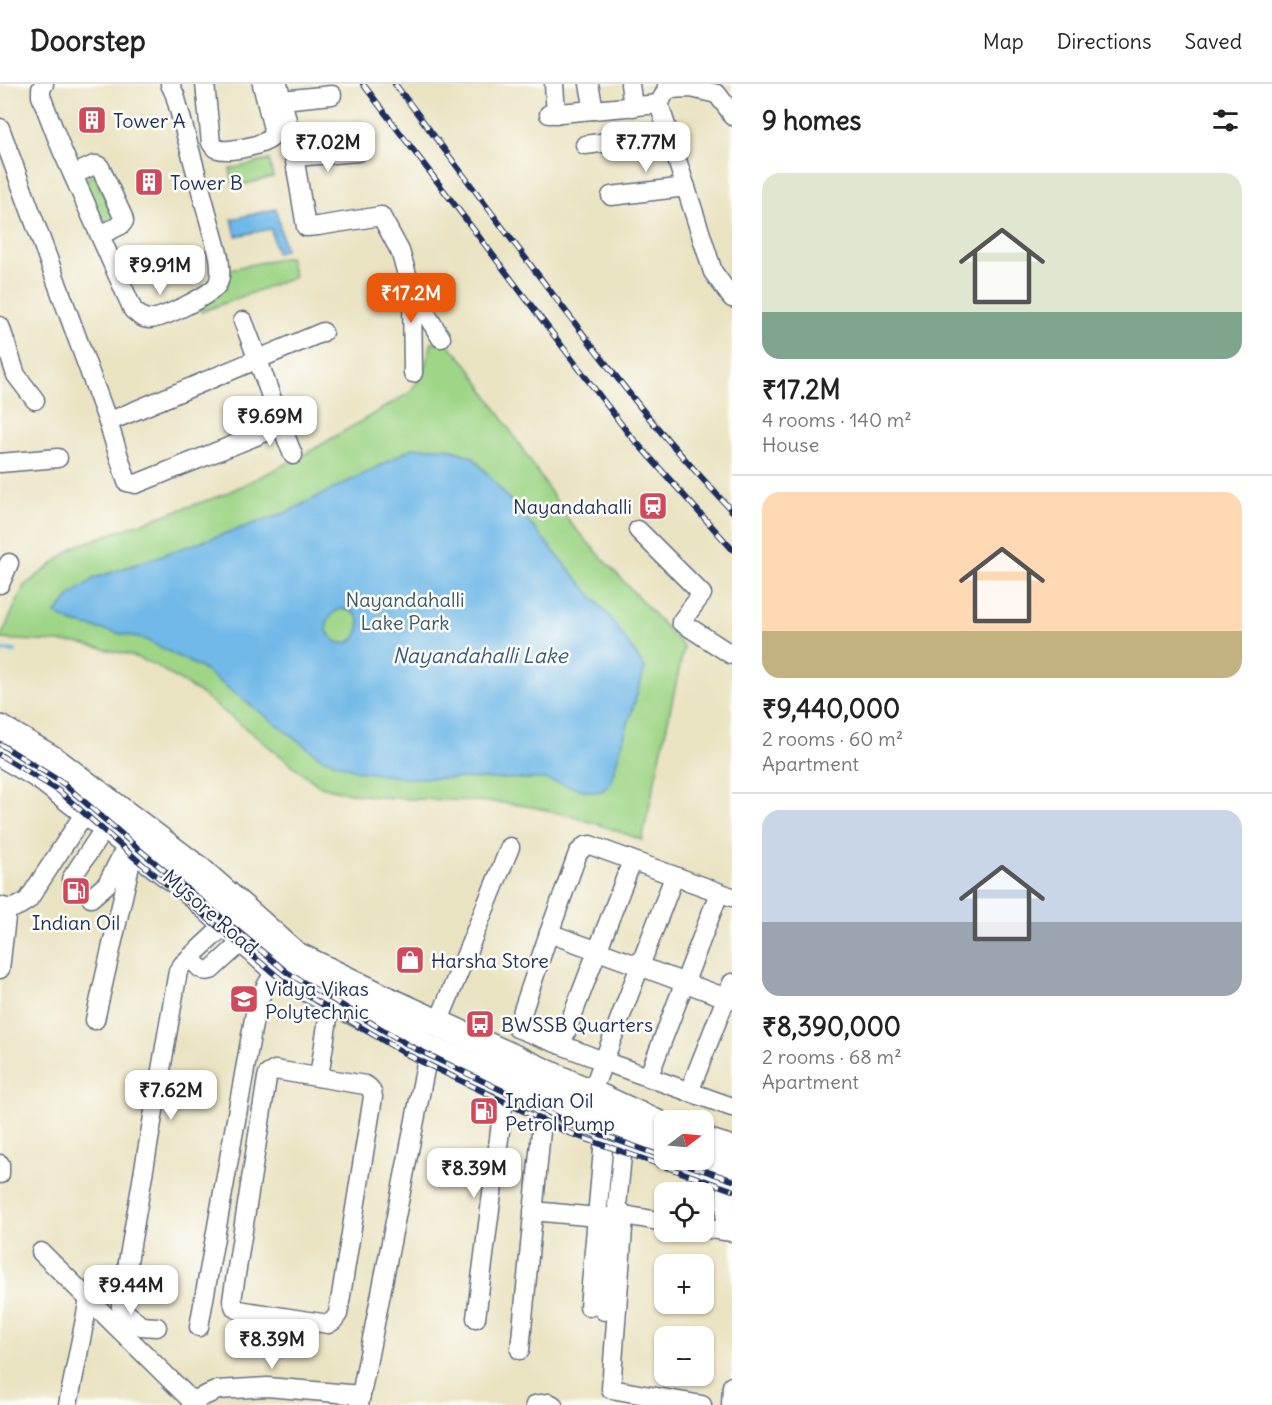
<!DOCTYPE html>
<meta charset="utf-8">
<style>
body{margin:0;font-family:Delius,sans-serif;background:#f2f2f2;color:#222;height:100vh;display:flex;flex-direction:column;font-size:22px;white-space:nowrap}
*{box-sizing:border-box;margin:0}
p{font-size:20px;color:#767676}
.icon{flex:none;width:33px;height:33px;fill:none;stroke:currentColor;stroke-width:2;stroke-linecap:round;stroke-linejoin:round}
.map{position:relative;flex:1;overflow:hidden}
.drawer{display:flex;flex-direction:column;background:#fff;width:540px}
.drawer>*{flex:none}
.needle{width:39px;rotate:74deg}
.buttons{position:absolute;left:654px;top:1026px;display:grid;gap:12px}
.buttons a{display:grid;place-items:center;width:60px;height:60px;border-radius:12px;background:#fff;box-shadow:0 2px 4px #0004;font-size:30px}
.price{position:absolute;translate:-50% -51px;padding:0 14px;border-radius:12px;background:#fff;color:#222;font-size:20px;line-height:39px;filter:drop-shadow(0 2px 3px #0008)}
.price::after{content:'';position:absolute;left:50%;top:36px;width:18px;height:14px;margin-left:-9px;background:inherit;clip-path:polygon(0 0,100% 0,50% 100%)}
.price.current{background:#ea580c;color:#fff}
ul{padding:0;list-style:none}
li{display:grid;align-content:center;gap:12px;height:318px;padding:0 30px}
li+li{border-top:2px solid #e0e0e0}
li span{display:grid;place-items:center;height:186px;border-radius:18px;color:#555}
li>.icon{margin-inline-start:auto}
span .icon{width:108px;height:108px;fill:#fffc;stroke-width:1}
li b{font-size:26px}
h2{display:flex;justify-content:space-between;align-items:center;height:72px;padding:0 30px;font-size:26px}
header{display:flex;align-items:center;gap:36px;box-sizing:border-box;height:84px;padding:0 30px;background:#fff;border-bottom:2px solid #e0e0e0}
header strong{font-size:28px}
nav{display:flex;gap:33px;margin-inline-start:auto;font-size:21px}
main{display:flex;flex:1;min-height:0}
.map>svg:first-child{display:block}
.green{fill:#9ed586;stroke:#5c8272;stroke-width:1.5}
.water{fill:#6fb8e7;stroke:#4574a2;stroke-width:1.5;fill-rule:evenodd}
.lines{fill:none;stroke-linecap:round;stroke-linejoin:round}
.stream{stroke:#6fb8e7;stroke-width:4}
.minor-tunnel{stroke:#c1bfae;stroke-width:18;stroke-dasharray:18 9;stroke-linecap:butt}
.minor-casing{stroke:#636e81;stroke-width:21}
.highway-casing{stroke:#636e81;stroke-width:30}
.minor{stroke:#fff;stroke-width:18}
.highway{stroke:#fff;stroke-width:27}
.rail-casing{stroke:#1b2f5e;stroke-width:6}
.rail{stroke:#fdfcf7;stroke-width:4;stroke-dasharray:11;stroke-linecap:butt}
.labels{text-anchor:middle;dominant-baseline:central;stroke-width:5;stroke-linejoin:round;paint-order:stroke}
.poi-label{font-size:20px;fill:#1b2f5e;stroke:#fdfcf7;text-anchor:start}
.park-label{font-size:20px;fill:#3c5868;stroke:#fdfcf7}
.street-label{font-size:20px;fill:#1b2f5e;stroke:#fdfcf7}
.water-label{font-size:21px;font-style:italic;fill:#345887;stroke:#fdfcf7}
</style>
<header>
<strong>Doorstep</strong>
<nav><a>Map</a><a>Directions</a><a>Saved</a></nav>
</header>
<main>
<div class="map">
<svg width="732" height="1321" viewBox="0 0 732 1321">
<rect width="100%" height="100%" fill="#fdfcf7"/>
<filter id="ink" filterUnits="userSpaceOnUse"><feTurbulence type="fractalNoise" baseFrequency=".0167" numOctaves="2"/><feDisplacementMap in="SourceGraphic" scale="12" xChannelSelector="R" yChannelSelector="G"/><feConvolveMatrix kernelMatrix="1 2 1 2 8 2 1 2 1" color-interpolation-filters="sRGB"/></filter>
<filter id="wash" filterUnits="userSpaceOnUse"><feTurbulence type="fractalNoise" baseFrequency=".008" numOctaves="4" result="noise"/><feDisplacementMap in="SourceGraphic" scale="24" xChannelSelector="R" yChannelSelector="G"/><feGaussianBlur stdDeviation="1.35" result="paint"/><feColorMatrix in="noise" values="0 0 0 0 0 0 0 0 0 0 0 0 0 0 0 0 0 1.4 0 .05"/><feComposite in="paint" operator="in"/></filter>
<g filter="url(#wash)">
<rect width="100%" height="100%" fill="#eae3c2"/>
<!-- green -->
<g class="green">
<polygon points="269,76 273,93 234,103 230,85"/>
<polygon points="95,91 114,135 101,140 82,96"/>
<polygon points="289,173 294,193 201,228 198,223 227,201 230,185"/>
<path d="M432 258H446L467 280 572 441 684 563 642 756C598 739 552 724 505 719 446 713 375 720 318 701L200 609 155 581 131 571 77 559 0 555 24 502 76 462 225 410 302 372 409 309 422 292Z"/>
</g>
<!-- water -->
<g class="water">
<polygon points="276,125 285,166 276,169 271,145 236,152 232,135"/>
<path d="M412 364H447L473 373 610 533 645 584 610 700 602 707 591 708 543 695 406 694 358 687 320 673 201 584 144 555 73 539 55 530 71 511 95 494 285 429 383 380ZM341 525C377 527 353 575 332 554 321 543 329 529 341 525Z"/>
</g>
<g class="lines">
<!-- stream -->
<polyline class="stream" points="0,566 15,567"/>
</g>
</g>
<g filter="url(#ink)">
<g class="lines">
<!-- minor-tunnel -->
<polyline class="minor-tunnel" points="71,795 91,814"/>
<!-- minor casing -->
<g class="minor-casing">
<g id="minor">
<path d="M44 0 41 5V12L61 64 133 226C138 230 142 235 149 235 162 235 209 212 217 201 222 193 220 182 219 173L175 11 170 0"/>
<path d="M205 0 211 59C214 62 213 64 218 65 228 69 263 61 271 54L273 45 262 0"/>
<polyline points="278,0 290,48 306,143 318,142 381,132 400,167 412,207 441,254"/>
<polyline points="554,0 556,30"/>
<polyline points="589,0 594,26"/>
<polyline points="630,0 633,23"/>
<polyline points="667,0 667,5 659,20 713,188 732,214"/>
<polyline points="667,5 691,4 717,10 730,27 732,32"/>
<polyline points="282,16 332,11"/>
<polyline points="549,30 659,20"/>
<polyline points="0,44 108,338 127,398 136,400 281,342"/>
<polyline points="585,61 669,50"/>
<polyline points="294,73 358,68"/>
<polyline points="73,91 94,81 97,81 100,83 123,133 124,137 121,141 100,151"/>
<polyline points="611,112 686,103"/>
<polyline points="412,208 413,289"/>
<path d="M243 237C261 281 275 327 293 371"/>
<polyline points="0,242 16,291 35,316"/>
<polyline points="108,338 323,248"/>
<polyline points="0,379 58,374"/>
<polyline points="638,446 702,510 681,538 732,571"/>
<polyline points="0,500 9,479"/>
<polyline points="71,795 106,742"/>
<polyline points="732,813 590,761 585,762 578,769 549,849 517,944 603,977 732,1023"/>
<polyline points="91,814 107,800 128,759"/>
<path d="M0 822C12 827 18 823 28 816L86 727"/>
<polyline points="549,849 732,916"/>
<path d="M191 873C196 880 201 889 211 886L244 856"/>
<polyline points="0,885 7,825"/>
<polyline points="95,936 134,764"/>
<polyline points="438,939 510,763"/>
<polyline points="561,961 632,777"/>
<path d="M275 986 365 1001C371 1004 372 1007 373 1013L338 1230 333 1237 328 1240 239 1226 235 1224 232 1216 267 994 268 990Z"/>
<polyline points="319,993 331,915"/>
<polyline points="648,994 719,809"/>
<polyline points="689,1008 732,899"/>
<polyline points="591,1010 674,793"/>
<polyline points="624,1051 617,1122 624,1131 611,1305 702,1321"/>
<polyline points="0,1080 0,1090"/>
<polyline points="533,1127 597,1133"/>
<polyline points="624,1131 664,1138"/>
<polyline points="704,1144 732,1148"/>
<polyline points="726,1147 725,1137 727,1089"/>
<polyline points="41,1168 196,1321"/>
<polyline points="589,1223 605,1043"/>
<polyline points="604,1227 609,1133"/>
<polyline points="476,1234 506,1000"/>
<polyline points="157,1243 141,1242 123,1226 121,1224 121,1219 178,887 183,880 226,840"/>
<polyline points="199,1243 257,918 276,885"/>
<polyline points="520,1266 544,1016"/>
<polyline points="68,1321 89,1215"/>
<polyline points="191,1321 192,1317 218,1306 267,1303 361,1311"/>
<polyline points="359,1321 429,965"/>
<polyline points="535,1321 549,1319 553,1321"/>
<polyline points="731,1321 732,1302"/>
</g>
</g>
<!-- highway casing -->
<g class="highway-casing">
<g id="highway">
<polyline points="0,645 53,676 201,788 295,871 393,919 664,1043"/>
<polyline points="0,668 41,692 188,805 284,892 429,965 664,1069"/>
<polyline points="704,1057 732,1066"/>
<polyline points="686,1076 732,1090"/>
</g>
</g>
<!-- minor -->
<use href="#minor" class="minor"/>
<!-- highway -->
<use href="#highway" class="highway"/>
<!-- rail casing -->
<g class="rail-casing">
<g id="rail">
<polyline points="363,0 628,349 732,465"/>
<path d="M395 0C477 108 556 218 641 324 670 360 701 393 732 427"/>
<polyline points="0,660 64,700 141,767 288,889 410,962 572,1040 664,1073"/>
<polyline points="0,671 59,707 135,774 283,897 406,970 569,1049 732,1106"/>
<polyline points="673,1076 732,1096"/>
</g>
</g>
<!-- rail -->
<use href="#rail" class="rail"/>
</g>
</g>
<!-- icons -->
<defs>
<g id="building-square" transform="scale(1.5)"><rect x="-9" y="-9" width="18" height="18" rx="4" fill="#d1495b" stroke="#fdfcf7"/><path d="M-4-6H4V6H1V3H-1V6H-4ZM-2.5-4.3h1.7v1.8h-1.7ZM.8-4.3h1.7v1.8H.8ZM-2.5-1h1.7V.8h-1.7ZM.8-1h1.7V.8H.8Z" fill="#fff"/></g>
<g id="station-square" transform="scale(1.5)"><rect x="-9" y="-9" width="18" height="18" rx="4" fill="#d1495b" stroke="#fdfcf7"/><path d="M-3-6H3Q5-6 5-4V2Q5 4 3 4L4.5 6H3L1.5 4h-3L-3 6H-4.5L-3 4Q-5 4-5 2V-4Q-5-6-3-6ZM-3.5-4v3h7v-3ZM-3.5 1v1.5H-2V1ZM2 1v1.5H3.5V1Z" fill="#fff"/></g>
<g id="fuel-square" transform="scale(1.5)"><rect x="-9" y="-9" width="18" height="18" rx="4" fill="#d1495b" stroke="#fdfcf7"/><path d="M-5.5-6h7V0h2V4h1.3V-2.5L3-4.5l.8-.8L6-3V5H2.5V1h-1V6h-7ZM-4.2-4.7v3.2H.2V-4.7Z" fill="#fff"/></g>
<g id="shop-square" transform="scale(1.5)"><rect x="-9" y="-9" width="18" height="18" rx="4" fill="#d1495b" stroke="#fdfcf7"/><path d="M-5-2.5h2.3a2.7 3.5 0 0 1 5.4 0H5L5.5 6h-11ZM-1.5-2.5h3a1.5 2.3 0 0 0-3 0Z" fill="#fff"/></g>
<g id="university-square" transform="scale(1.5)"><rect x="-9" y="-9" width="18" height="18" rx="4" fill="#d1495b" stroke="#fdfcf7"/><path d="M0-5L7-2L0 1L-7-2ZM-4 1L0 2.5L4 1V4Q0 6-4 4Z" fill="#fff"/></g>
<g id="bus-square" transform="scale(1.5)"><rect x="-9" y="-9" width="18" height="18" rx="4" fill="#d1495b" stroke="#fdfcf7"/><path d="M-5-6H5V4H4V6H2V4H-2V6H-4V4H-5ZM-3.5-4V0h7V-4ZM-3.5 1.2v1.5H-2V1.2ZM2 1.2v1.5H3.5V1.2Z" fill="#fff"/></g>
</defs>
<g fill-rule="evenodd">
<use href="#building-square" x="92" y="36"/>
<use href="#building-square" x="149" y="98"/>
<use href="#station-square" x="653" y="422"/>
<use href="#fuel-square" x="76" y="807"/>
<use href="#shop-square" x="410" y="876"/>
<use href="#university-square" x="244" y="915"/>
<use href="#bus-square" x="480" y="940"/>
<use href="#fuel-square" x="484" y="1027"/>
</g>
<g class="labels">
<!-- poi labels -->
<g class="poi-label">
<text x="113" y="36">Tower A</text>
<text x="170" y="98">Tower B</text>
<text x="632" y="422" text-anchor="end">Nayandahalli</text>
<text x="76" y="838" text-anchor="middle">Indian Oil</text>
<text x="431" y="876">Harsha Store</text>
<text x="265" y="904">Vidya Vikas<tspan x="265" dy="23">Polytechnic</tspan></text>
<text x="501" y="940">BWSSB Quarters</text>
<text x="505" y="1016">Indian Oil<tspan x="505" dy="23">Petrol Pump</tspan></text>
</g>
<!-- park labels -->
<g class="park-label">
<text x="405" y="515">Nayandahalli<tspan x="405" dy="23">Lake Park</tspan></text>
</g>
<!-- street labels -->
<g class="street-label">
<text transform="translate(211 828) rotate(41)">Mysore Road</text>
</g>
<!-- water labels -->
<g class="water-label">
<text x="480" y="571">Nayandahalli Lake</text>
</g>
</g>
</svg>
<div class="buttons">
<a><svg class="needle" viewBox="-14 -14 28 28"><path d="M0-13l5 13h-10z" fill="#e53935"/><path d="M0 13l5-13h-10z" fill="#767676"/></svg></a>
<a><svg class="icon" aria-label="locate" viewBox="0 0 24 24"><circle cx="12" cy="12" r="6"/><path d="M12 2v4M12 18v4M2 12h4M18 12h4"/></svg></a>
<a>+</a>
<a>−</a>
</div>
<b class="price" style="left:328px;top:89px">₹7.02M</b>
<b class="price" style="left:646px;top:89px">₹7.77M</b>
<b class="price" style="left:160px;top:212px">₹9.91M</b>
<b class="price current" style="left:411px;top:240px">₹17.2M</b>
<b class="price" style="left:270px;top:363px">₹9.69M</b>
<b class="price" style="left:171px;top:1037px">₹7.62M</b>
<b class="price" style="left:474px;top:1115px">₹8.39M</b>
<b class="price" style="left:131px;top:1232px">₹9.44M</b>
<b class="price" style="left:272px;top:1286px">₹8.39M</b>
</div>
<section class="drawer">
<h2>9 homes<svg class="icon" aria-label="filters" viewBox="0 0 24 24"><path d="M4 7h16M4 17h16"/><circle cx="9" cy="7" r="2"/><circle cx="15" cy="17" r="2"/></svg></h2>
<ul>
<li><span style="background:linear-gradient(#dfe7d0 75%,#7fa58c 0)"><svg class="icon" aria-label="home" viewBox="0 0 24 24"><path d="M3 11l9-7 9 7M6 9v11h12V9"/></svg></span><div><b>₹17.2M</b><p>4 rooms · 140 m²</p><p>House</p></div></li>
<li><span style="background:linear-gradient(#ffd9b3 75%,#c2b280 0)"><svg class="icon" aria-label="home" viewBox="0 0 24 24"><path d="M3 11l9-7 9 7M6 9v11h12V9"/></svg></span><div><b>₹9,440,000</b><p>2 rooms · 60 m²</p><p>Apartment</p></div></li>
<li><span style="background:linear-gradient(#c9d6e8 60%,#9aa5b1 0)"><svg class="icon" aria-label="home" viewBox="0 0 24 24"><path d="M3 11l9-7 9 7M6 9v11h12V9"/></svg></span><div><b>₹8,390,000</b><p>2 rooms · 68 m²</p><p>Apartment</p></div></li>
</ul>
</section>
</main>
